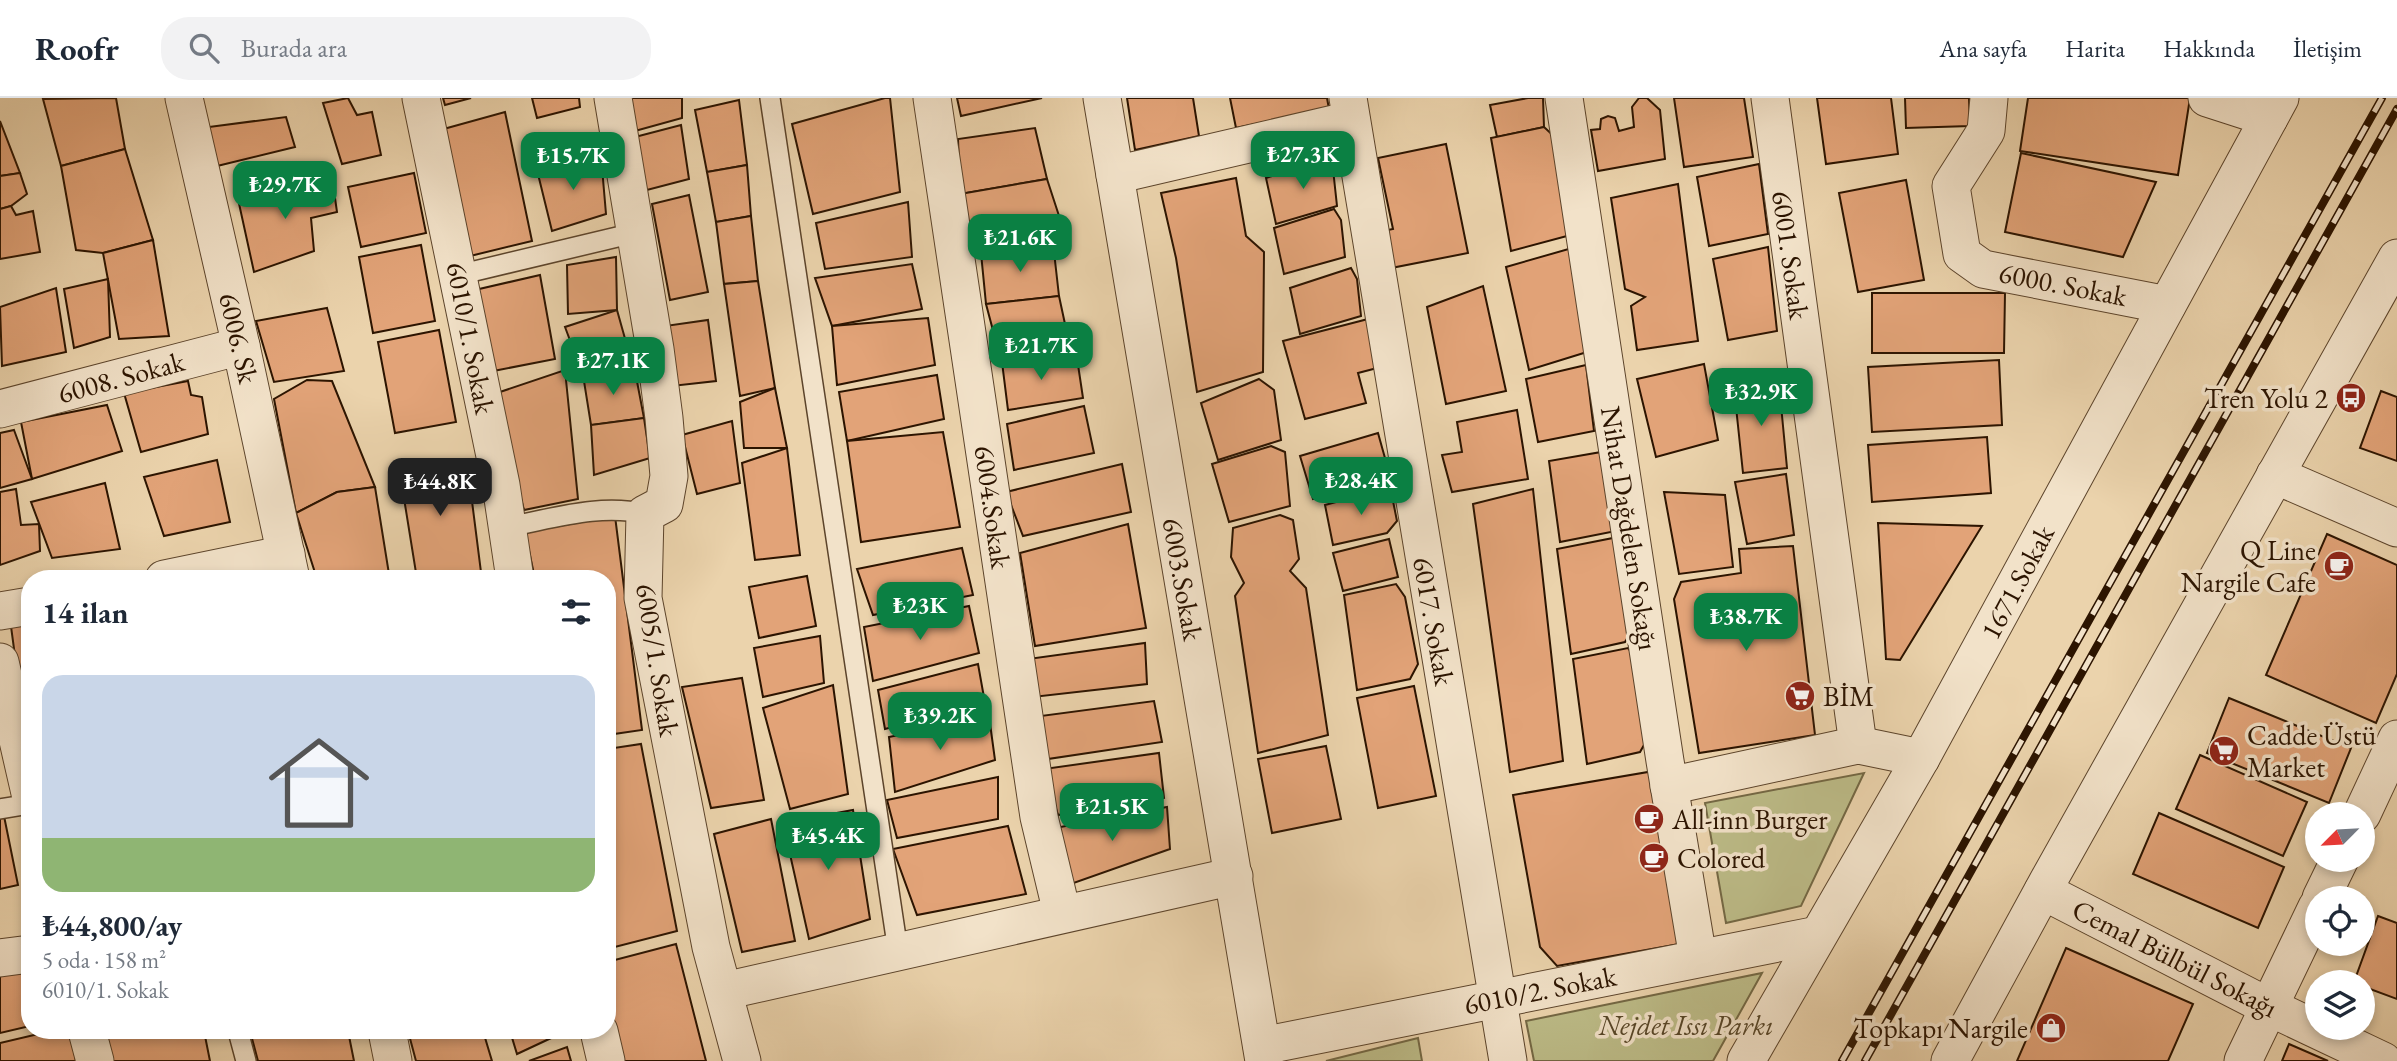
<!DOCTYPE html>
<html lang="tr">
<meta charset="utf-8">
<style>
body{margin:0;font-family:"EB Garamond",serif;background:#f2f2f3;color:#1f2937;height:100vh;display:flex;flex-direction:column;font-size:26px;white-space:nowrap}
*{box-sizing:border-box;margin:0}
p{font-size:23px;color:#747a83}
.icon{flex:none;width:38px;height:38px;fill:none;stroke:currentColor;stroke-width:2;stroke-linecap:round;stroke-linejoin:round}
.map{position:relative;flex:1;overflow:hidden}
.side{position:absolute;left:21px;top:472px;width:595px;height:469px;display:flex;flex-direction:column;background:#fff;border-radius:28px;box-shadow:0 4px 10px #0003}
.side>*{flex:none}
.needle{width:46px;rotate:246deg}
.tools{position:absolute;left:2305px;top:704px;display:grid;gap:14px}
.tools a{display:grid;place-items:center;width:70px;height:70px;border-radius:50%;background:#fff;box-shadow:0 4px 10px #0003;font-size:35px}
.price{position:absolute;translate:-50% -60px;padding:0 16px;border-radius:14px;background:#0b8043;color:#fff;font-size:23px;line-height:46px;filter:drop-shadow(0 2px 4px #0008)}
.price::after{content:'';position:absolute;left:50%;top:42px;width:21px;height:16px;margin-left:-10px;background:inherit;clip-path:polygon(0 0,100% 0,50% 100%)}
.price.selected{background:#222;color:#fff}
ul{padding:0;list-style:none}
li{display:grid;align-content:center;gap:14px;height:371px;padding:0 21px}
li+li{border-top:2px solid #e0e1e3}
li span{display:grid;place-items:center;height:217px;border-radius:21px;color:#555}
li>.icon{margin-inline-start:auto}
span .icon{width:126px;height:126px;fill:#fffc;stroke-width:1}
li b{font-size:30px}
h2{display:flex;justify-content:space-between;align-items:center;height:84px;padding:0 21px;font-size:30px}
header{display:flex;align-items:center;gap:42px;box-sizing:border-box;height:98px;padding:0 35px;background:#fff;border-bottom:2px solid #e0e1e3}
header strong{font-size:33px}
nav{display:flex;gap:38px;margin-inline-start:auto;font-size:24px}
.search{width:490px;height:63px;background:#f2f2f3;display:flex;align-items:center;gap:18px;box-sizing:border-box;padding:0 24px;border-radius:28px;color:#747a83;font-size:26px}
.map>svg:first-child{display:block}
.green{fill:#bcbb87;stroke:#746844;stroke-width:2}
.building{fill:#e2a378;stroke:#2c1400;stroke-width:2}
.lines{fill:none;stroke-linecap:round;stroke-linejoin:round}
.lane-casing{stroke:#5c442b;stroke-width:22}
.street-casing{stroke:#5c442b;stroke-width:39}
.lane{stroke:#f2e2c9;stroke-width:19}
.street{stroke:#f2e2c9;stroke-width:37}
.rail-casing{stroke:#2c1400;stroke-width:8}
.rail{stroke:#f2e2c9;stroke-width:5;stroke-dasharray:16;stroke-linecap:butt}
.labels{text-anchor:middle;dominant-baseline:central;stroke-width:7;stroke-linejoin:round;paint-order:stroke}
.street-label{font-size:28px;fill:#2c1400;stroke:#f2e2c9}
.poi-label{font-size:28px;fill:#2c1400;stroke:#f2e2c9;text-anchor:start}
.park-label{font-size:28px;font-style:italic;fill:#574628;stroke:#f2e2c9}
</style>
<header>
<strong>Roofr</strong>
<div class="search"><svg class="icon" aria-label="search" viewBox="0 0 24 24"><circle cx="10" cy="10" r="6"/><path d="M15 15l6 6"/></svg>Burada ara</div>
<nav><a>Ana sayfa</a><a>Harita</a><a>Hakkında</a><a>İletişim</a></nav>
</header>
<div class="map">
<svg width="2397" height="963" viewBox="0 0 2397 963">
<rect width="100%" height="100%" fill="#ebd3ac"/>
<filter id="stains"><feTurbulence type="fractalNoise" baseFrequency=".00286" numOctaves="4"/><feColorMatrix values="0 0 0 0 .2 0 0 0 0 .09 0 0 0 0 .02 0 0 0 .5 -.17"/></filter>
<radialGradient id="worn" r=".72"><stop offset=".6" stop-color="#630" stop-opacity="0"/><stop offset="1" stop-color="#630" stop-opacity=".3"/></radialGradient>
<!-- green -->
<g class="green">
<polygon points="1864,675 1801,808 1726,825 1705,705"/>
<polygon points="1762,875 1713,963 1534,963 1526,923"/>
<polygon points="1418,940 1422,963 1326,963"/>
</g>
<!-- building -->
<g class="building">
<polygon points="116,0 125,51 61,68 43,1"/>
<polygon points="348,0 357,17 372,14 381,57 342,66 323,5"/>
<polygon points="443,0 471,0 445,7"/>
<polygon points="532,0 579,0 580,9 537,20"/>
<polygon points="630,0 682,0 682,20 635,33"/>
<polygon points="885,0 890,0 900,94 813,116 792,26"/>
<polygon points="957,0 1042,0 961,18"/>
<polygon points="1127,0 1193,0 1199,38 1135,52"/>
<polygon points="1230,0 1327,0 1329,11 1236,30"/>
<polygon points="1528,0 1543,0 1544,29 1497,39 1490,7"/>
<polygon points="1639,0 1647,0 1660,12 1665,61 1598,73 1591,32 1600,31 1601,21 1608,18 1615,20 1619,33 1634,29 1632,9"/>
<polygon points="1674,0 1744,0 1753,59 1684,69"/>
<polygon points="1817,0 1891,0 1898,56 1826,66"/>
<polygon points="1905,0 1969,0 1970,28 1906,30"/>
<polygon points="2028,0 2190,0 2178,77 2020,53"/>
<polygon points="739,2 747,67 707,74 695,12"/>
<polygon points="505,14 532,143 466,159 440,32"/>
<polygon points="286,19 295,49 213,69 201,30"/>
<polygon points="0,23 20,75 0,78"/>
<polygon points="681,27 689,81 643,93 635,39"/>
<polygon points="1544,29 1558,42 1567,138 1511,153 1491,40"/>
<polygon points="1035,30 1047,81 960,96 958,41"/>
<polygon points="1446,46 1468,155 1386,171 1378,134 1393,131 1378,60"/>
<polygon points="125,51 153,142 103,155 76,152 61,68"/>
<polygon points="2021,55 2156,84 2123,159 2005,134"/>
<polygon points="601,58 606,116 552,133 537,72"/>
<polygon points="1327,60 1333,71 1337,108 1276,126 1266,80"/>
<polygon points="1759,66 1768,136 1709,148 1697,79"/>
<polygon points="747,67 751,118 716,124 707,74"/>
<polygon points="20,75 27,96 11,108 0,111 0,78"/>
<polygon points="414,75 426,135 361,149 348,89"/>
<polygon points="332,79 337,114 311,120 314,153 254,174 238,101"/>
<polygon points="1236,80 1246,138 1264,154 1263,274 1197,294 1176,160 1161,95"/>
<polygon points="1047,81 1061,124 964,148 960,96"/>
<polygon points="1906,82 1924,182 1858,194 1839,95"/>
<polygon points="1678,86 1698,243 1637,252 1631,208 1645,199 1625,191 1611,100"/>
<polygon points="689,97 708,194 670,202 652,106"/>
<polygon points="908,104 912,159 825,171 816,125"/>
<polygon points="11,108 16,117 33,113 40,154 0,161 0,111"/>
<polygon points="1334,111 1341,122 1345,159 1284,176 1274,130"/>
<polygon points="751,118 758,183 724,186 716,124"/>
<polygon points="153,142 169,238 119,241 103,155"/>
<polygon points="1053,145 1059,198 986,206 981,155"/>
<polygon points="421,147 435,223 373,235 359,159"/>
<polygon points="1768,149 1777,233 1728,242 1713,161"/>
<polygon points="1572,150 1587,254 1529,272 1506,169"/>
<polygon points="616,159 617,212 568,216 567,167"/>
<polygon points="912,166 922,211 832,228 815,180"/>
<polygon points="1351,170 1357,181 1361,218 1300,236 1290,190"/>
<polygon points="540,177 555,261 483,275 466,194"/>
<polygon points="108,181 110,239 74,250 64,191"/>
<polygon points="758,183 775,290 740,298 724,186"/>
<polygon points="1483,188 1506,293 1446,306 1427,209"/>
<polygon points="56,190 66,254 2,268 0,209"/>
<polygon points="1872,195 2005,195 2004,255 1872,255"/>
<polygon points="1059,198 1068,240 999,255 986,206"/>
<polygon points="327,210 344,273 274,284 256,223"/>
<polygon points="617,212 631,262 583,277 565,229"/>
<polygon points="928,220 935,267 837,287 832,228"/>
<polygon points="1368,221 1381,269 1358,275 1366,305 1305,321 1283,243"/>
<polygon points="708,222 716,283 672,288 665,228"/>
<polygon points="439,232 456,324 395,335 378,244"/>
<polygon points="1077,260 1083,300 1008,312 1002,264"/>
<polygon points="1999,262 2002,327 1872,334 1868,269"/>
<polygon points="1704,266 1718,342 1656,359 1637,281"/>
<polygon points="1586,267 1594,333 1538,344 1526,281"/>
<polygon points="565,272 578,401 524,412 494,296"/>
<polygon points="635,273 644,320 591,327 583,277"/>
<polygon points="937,277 944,321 847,343 839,294"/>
<polygon points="1259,281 1274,292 1281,342 1218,362 1201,305"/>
<polygon points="307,282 332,283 375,389 337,394 296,415 274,301"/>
<polygon points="188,283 191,297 202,299 208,336 141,354 124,295"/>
<polygon points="1779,286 1787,370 1743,375 1734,290"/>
<polygon points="775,290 787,350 744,350 740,304"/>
<polygon points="2381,293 2397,299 2397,363 2360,350"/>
<polygon points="107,307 122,353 32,381 21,324"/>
<polygon points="1084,308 1094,355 1014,372 1007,326"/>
<polygon points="1517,312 1528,381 1452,394 1442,357 1462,354 1457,324"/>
<polygon points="644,320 650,360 594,377 591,327"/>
<polygon points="732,323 740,385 697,396 682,337"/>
<polygon points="14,332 32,381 0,390 0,335"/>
<polygon points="943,334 960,429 861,444 847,343"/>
<polygon points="1378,335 1390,378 1313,401 1300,358"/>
<polygon points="1987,339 1991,395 1872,404 1868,347"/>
<polygon points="1271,348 1285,354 1290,408 1229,424 1212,366"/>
<polygon points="787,350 800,457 755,462 742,365"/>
<polygon points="1607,353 1616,433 1560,444 1549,363"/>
<polygon points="217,362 230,424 164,438 144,379"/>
<polygon points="398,363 467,364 481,474 417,481"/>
<polygon points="1122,366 1131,414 1023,438 1006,394"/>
<polygon points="1786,376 1794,437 1747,446 1735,384"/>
<polygon points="105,385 120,451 52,460 31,404"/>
<polygon points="375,389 389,476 367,481 317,481 296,415 337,394"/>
<polygon points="16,391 21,427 39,426 40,453 0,467 0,394"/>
<polygon points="1533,391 1563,663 1510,674 1473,406"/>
<polygon points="1380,392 1393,403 1397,423 1387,435 1333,447 1325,407"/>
<polygon points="1664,394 1725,397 1733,469 1679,476"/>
<polygon points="1280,417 1293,422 1299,461 1290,473 1306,490 1328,637 1258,655 1235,498 1244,485 1231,459 1233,430"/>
<polygon points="615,418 642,632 607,637 607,481 535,481 525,434"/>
<polygon points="1878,425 1982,428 1900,562 1886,561"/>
<polygon points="1128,426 1146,530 1035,548 1020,455"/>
<polygon points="2327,436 2397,467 2397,576 2376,625 2266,577"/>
<polygon points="1613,440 1633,530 1625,544 1571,556 1557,451"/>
<polygon points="1389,441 1398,479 1343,493 1333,455"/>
<polygon points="1793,448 1815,637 1699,655 1674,501 1681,484 1741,475 1739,451"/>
<polygon points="962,450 973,497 873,517 857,471"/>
<polygon points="807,478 816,528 759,540 749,489"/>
<polygon points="1396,486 1405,499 1418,566 1410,581 1357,592 1344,497"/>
<polygon points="969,508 979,555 873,583 864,529"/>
<polygon points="30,518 30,580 28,572 17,573 10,521"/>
<polygon points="820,538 824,585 763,599 754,550"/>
<polygon points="1145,545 1147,586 1033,599 1028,561"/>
<polygon points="1628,550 1637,561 1648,640 1640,654 1587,666 1573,561"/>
<polygon points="978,566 985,605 885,631 878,592"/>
<polygon points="742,580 764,702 711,710 682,589"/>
<polygon points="833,587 848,696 790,711 763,610"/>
<polygon points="1414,588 1436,698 1378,710 1357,600"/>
<polygon points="2229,600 2351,650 2329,705 2207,655"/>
<polygon points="1154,603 1162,644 1041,662 1033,619"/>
<polygon points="989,618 995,662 895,694 889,639"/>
<polygon points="641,646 677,833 607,851 607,651"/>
<polygon points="1326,648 1341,721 1272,735 1258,661"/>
<polygon points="1159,655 1164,700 1058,717 1044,671"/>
<polygon points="2200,657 2307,704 2283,758 2176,711"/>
<polygon points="1654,673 1685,845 1557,868 1540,849 1513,697"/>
<polygon points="998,679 998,721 897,740 887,702"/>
<polygon points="1167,709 1170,751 1068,787 1055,730"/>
<polygon points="853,712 870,821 809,841 783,725"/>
<polygon points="2159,715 2284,769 2258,830 2133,776"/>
<polygon points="4,718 18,787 0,791 0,719"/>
<polygon points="771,721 795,843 742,854 714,736"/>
<polygon points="1008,728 1026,796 917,817 893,751"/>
<polygon points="2378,818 2397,825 2397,901 2362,888 2362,884 2354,884"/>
<polygon points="676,846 706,963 620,963 607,909 607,864"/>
<polygon points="2066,850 2193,906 2168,963 2017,963"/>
<polygon points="30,870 30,928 0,935 0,873"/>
<polygon points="51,933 70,933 76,963 0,963 0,945"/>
<polygon points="104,933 204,933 210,963 113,963"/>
<polygon points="250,933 348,933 354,963 258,963"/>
<polygon points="408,933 483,933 492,963 416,963"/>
<polygon points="510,933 564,933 564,934 517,956"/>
<polygon points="2289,946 2328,963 2282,963"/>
<polygon points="567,949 571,963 529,963"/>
</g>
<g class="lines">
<!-- lane casing -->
<g class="lane-casing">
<g id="lane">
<polyline points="770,0 898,853"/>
<polyline points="458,177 634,135"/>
<path d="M507 429C552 421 600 405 645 416"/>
<polyline points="0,711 30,706"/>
<polyline points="238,933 246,963"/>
</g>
</g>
<!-- street casing -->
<g class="street-casing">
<g id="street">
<polyline points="184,0 241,248 291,481"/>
<polyline points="421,0 501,387 515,481"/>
<polyline points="613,0 655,251 664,320 669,378 664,406 645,416 643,500 711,849 742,963"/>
<polyline points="932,0 1039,719 1062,815"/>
<polyline points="1102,0 1264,963"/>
<polyline points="1348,0 1508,963"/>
<polyline points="1564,0 1665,663 1698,860"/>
<polyline points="1770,0 1858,647"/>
<polyline points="1989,0 1986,33 1951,88 1962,156 1983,171 2167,207"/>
<polyline points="2207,0 2269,20"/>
<polyline points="1115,77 1351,22"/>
<polyline points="0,311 241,248"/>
<polyline points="2275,377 2397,430"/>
<polyline points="164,481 286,456"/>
<polyline points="0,513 30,508"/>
<polyline points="0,564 30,695"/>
<polyline points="1669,688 1858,647 1921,660"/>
<polyline points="2362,716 2397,641"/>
<polyline points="2043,793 2269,909 2383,963"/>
<polyline points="2321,800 2340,761"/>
<polyline points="0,860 30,856"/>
<polyline points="724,893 1234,778"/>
<polyline points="87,933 95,963"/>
<polyline points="387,933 393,963"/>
<polyline points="599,933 606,963"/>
<polyline points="1262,948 1818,837"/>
<polyline points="1746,963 1921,660 2280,0"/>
<polyline points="1950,963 2047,785 2397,160"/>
<polyline points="2243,963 2317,809"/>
</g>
</g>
<!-- lane -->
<use href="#lane" class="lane"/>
<!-- street -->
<use href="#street" class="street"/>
<!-- rail casing -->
<g class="rail-casing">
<g id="rail">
<polyline points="1842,963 2382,0"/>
<polyline points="1865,963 2397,11"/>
</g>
</g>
<!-- rail -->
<use href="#rail" class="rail"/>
</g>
<!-- icons -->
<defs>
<g id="bus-disc" transform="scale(1.575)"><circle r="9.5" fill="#8f2418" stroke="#f2e2c9"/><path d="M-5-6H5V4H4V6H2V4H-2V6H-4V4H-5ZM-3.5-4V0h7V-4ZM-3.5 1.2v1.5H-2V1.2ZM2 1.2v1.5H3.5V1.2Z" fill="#fff"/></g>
<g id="cafe-disc" transform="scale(1.575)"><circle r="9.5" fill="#8f2418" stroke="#f2e2c9"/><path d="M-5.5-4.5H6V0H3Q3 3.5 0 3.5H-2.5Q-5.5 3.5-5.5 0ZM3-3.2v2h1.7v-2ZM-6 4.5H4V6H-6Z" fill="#fff"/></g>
<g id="supermarket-disc" transform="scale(1.575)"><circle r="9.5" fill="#8f2418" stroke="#f2e2c9"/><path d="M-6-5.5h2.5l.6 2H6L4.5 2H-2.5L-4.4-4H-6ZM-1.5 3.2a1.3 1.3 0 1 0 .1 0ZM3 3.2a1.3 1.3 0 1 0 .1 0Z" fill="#fff"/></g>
<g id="shop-disc" transform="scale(1.575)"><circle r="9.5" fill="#8f2418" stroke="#f2e2c9"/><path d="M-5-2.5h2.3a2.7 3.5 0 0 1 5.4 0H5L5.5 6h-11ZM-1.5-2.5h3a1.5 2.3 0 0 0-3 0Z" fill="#fff"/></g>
</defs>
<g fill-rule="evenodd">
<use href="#bus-disc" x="2351" y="300"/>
<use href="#cafe-disc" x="2339" y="468"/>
<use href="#supermarket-disc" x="1800" y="598"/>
<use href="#supermarket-disc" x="2224" y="653"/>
<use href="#cafe-disc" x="1649" y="721"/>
<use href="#cafe-disc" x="1654" y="760"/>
<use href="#shop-disc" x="2051" y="930"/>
</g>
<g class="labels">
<!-- street labels -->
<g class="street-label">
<text transform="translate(1791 157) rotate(82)">6001. Sokak</text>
<text transform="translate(2063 186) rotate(11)">6000. Sokak</text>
<text transform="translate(239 240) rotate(77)">6006. Sk</text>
<text transform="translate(471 240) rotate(79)">6010/1. Sokak</text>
<text transform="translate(121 279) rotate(-15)">6008. Sokak</text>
<text transform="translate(993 409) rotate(82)">6004.Sokak</text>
<text transform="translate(1630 430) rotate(81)">Nihat Dağdelen Sokağı</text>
<text transform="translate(1183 481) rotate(80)">6003.Sokak</text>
<text transform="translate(2017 484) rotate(-62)">1671.Sokak</text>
<text transform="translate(1434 523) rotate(80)">6017. Sokak</text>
<text transform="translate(658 562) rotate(81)">6005/1. Sokak</text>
<text transform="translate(2175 860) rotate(27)">Cemal Bülbül Sokağı</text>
<text transform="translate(1540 892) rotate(-11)">6010/2. Sokak</text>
</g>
<!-- poi labels -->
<g class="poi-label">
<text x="2328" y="300" text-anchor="end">Tren Yolu 2</text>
<text x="2316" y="452" text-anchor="end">Q Line<tspan x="2316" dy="32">Nargile Cafe</tspan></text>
<text x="1823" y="598">BİM</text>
<text x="2247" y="637">Cadde Üstü<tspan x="2247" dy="32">Market</tspan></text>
<text x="1672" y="721">All-inn Burger</text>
<text x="1677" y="760">Colored</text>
<text x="2028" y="930" text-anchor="end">Topkapı Nargile</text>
</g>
<!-- park labels -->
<g class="park-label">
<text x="1686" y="927">Nejdet Issı Parkı</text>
</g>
</g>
<rect width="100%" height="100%" filter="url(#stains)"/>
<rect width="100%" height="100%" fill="url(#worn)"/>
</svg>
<div class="tools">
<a><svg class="needle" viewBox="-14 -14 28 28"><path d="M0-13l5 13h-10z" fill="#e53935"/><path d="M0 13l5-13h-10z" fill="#747a83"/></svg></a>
<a><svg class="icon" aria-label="locate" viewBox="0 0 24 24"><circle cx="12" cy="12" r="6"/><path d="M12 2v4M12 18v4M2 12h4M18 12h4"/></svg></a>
<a><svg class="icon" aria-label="layers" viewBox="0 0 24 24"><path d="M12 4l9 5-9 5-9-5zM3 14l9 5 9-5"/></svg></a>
</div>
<b class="price" style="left:1303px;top:93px">₺27.3K</b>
<b class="price" style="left:573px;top:94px">₺15.7K</b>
<b class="price" style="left:285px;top:123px">₺29.7K</b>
<b class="price" style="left:1020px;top:176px">₺21.6K</b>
<b class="price" style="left:1041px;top:284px">₺21.7K</b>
<b class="price" style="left:613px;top:299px">₺27.1K</b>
<b class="price" style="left:1761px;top:330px">₺32.9K</b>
<b class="price" style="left:1361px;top:419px">₺28.4K</b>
<b class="price selected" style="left:440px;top:420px">₺44.8K</b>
<b class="price" style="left:920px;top:544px">₺23K</b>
<b class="price" style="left:1746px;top:555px">₺38.7K</b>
<b class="price" style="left:940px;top:654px">₺39.2K</b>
<b class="price" style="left:1112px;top:745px">₺21.5K</b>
<b class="price" style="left:828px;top:774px">₺45.4K</b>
<section class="side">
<h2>14 ilan<svg class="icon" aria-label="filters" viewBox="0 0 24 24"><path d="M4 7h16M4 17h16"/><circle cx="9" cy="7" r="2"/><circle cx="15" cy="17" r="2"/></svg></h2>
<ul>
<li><span style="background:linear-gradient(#c9d6e8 75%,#8fb573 0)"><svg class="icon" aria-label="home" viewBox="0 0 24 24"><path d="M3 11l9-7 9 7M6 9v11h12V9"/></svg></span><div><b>₺44,800/ay</b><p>5 oda · 158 m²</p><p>6010/1. Sokak</p></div></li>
</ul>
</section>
</div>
